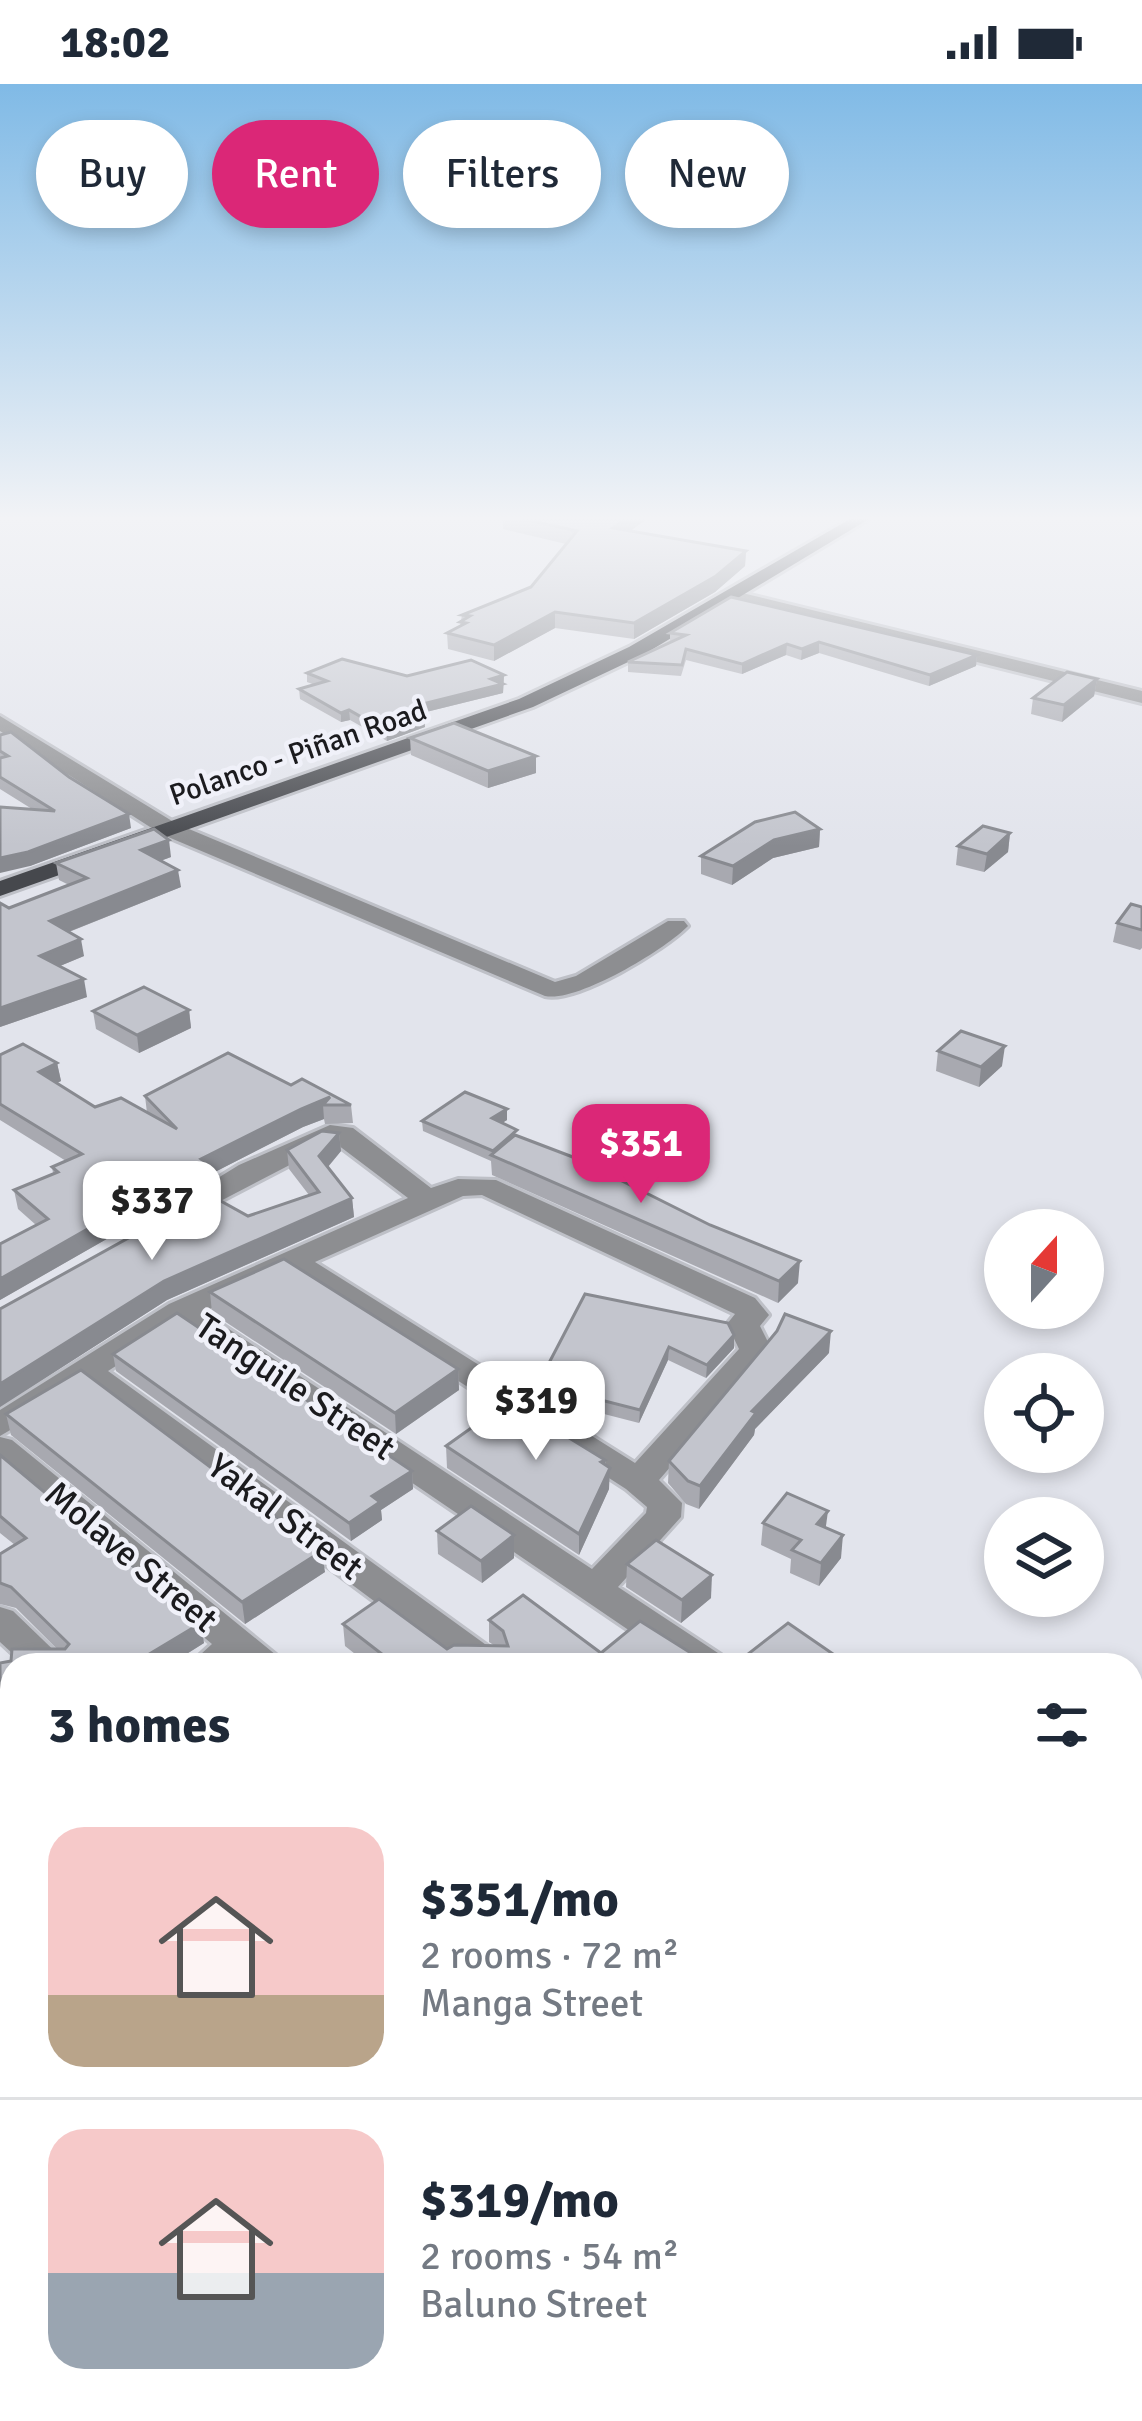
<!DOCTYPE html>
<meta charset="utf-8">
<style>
body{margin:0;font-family:Signika,sans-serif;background:#f6f6f7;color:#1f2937;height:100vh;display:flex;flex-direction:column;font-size:45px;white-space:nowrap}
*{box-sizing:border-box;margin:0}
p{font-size:39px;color:#747a83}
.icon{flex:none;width:66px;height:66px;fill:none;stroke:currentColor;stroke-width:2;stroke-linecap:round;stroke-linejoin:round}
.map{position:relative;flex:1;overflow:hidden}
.details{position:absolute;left:0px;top:1569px;width:1143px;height:768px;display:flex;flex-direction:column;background:#fff;border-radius:36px 36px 0 0;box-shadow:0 6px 18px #0003}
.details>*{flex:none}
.banner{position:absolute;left:36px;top:36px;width:1071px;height:108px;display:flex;gap:24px}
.needle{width:78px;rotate:21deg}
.fabs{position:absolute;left:984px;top:1125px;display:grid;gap:24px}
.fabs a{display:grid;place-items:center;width:120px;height:120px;border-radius:50%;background:#fff;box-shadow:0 6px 18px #0003;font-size:60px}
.price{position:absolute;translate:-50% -102px;padding:0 27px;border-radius:24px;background:#fff;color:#222;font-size:39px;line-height:78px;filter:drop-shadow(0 3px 6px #0008)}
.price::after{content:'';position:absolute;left:50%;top:72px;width:36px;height:27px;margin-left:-18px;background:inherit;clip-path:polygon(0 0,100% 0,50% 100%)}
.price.active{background:#db2777;color:#fff}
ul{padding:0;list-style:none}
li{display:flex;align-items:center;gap:36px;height:300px;padding:0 48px}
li+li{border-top:3px solid #e0e1e3}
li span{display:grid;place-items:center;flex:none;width:336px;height:240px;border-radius:36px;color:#555}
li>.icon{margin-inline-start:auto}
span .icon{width:144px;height:144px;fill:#fffc;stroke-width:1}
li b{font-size:51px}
h2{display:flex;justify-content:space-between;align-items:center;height:144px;padding:0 48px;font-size:51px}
.chip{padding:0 42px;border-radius:54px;background:#fff;box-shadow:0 6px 18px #0003;font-size:42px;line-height:108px}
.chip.active{background:#db2777;color:#fff}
.status{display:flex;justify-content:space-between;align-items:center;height:84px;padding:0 60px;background:#fff;direction:ltr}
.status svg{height:33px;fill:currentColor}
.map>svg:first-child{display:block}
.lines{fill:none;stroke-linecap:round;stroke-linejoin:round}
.minor-casing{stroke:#bec0c7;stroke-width:6}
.major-casing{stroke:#bec0c7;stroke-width:6}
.minor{fill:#8d8e91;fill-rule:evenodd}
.major{fill:#46484d;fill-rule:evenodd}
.wall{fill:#a8a9b0}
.shaded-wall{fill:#888a90}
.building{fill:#c3c5cd;stroke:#888a90;stroke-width:3}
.labels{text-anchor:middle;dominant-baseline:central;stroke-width:9;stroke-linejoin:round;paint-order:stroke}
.far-street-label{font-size:30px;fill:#1b1b1e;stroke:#f0f1f9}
.street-label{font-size:36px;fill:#1b1b1e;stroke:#f0f1f9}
</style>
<div class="status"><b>18:02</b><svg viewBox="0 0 49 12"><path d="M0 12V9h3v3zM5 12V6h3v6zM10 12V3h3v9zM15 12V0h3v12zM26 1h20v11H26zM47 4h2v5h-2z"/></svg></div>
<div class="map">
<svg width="1142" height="2337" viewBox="0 0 1142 2337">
<rect width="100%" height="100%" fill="#e2e4ec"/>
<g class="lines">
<!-- minor casing -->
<g class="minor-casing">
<g id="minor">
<polygon points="730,506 1142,607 1142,619 724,515 721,511"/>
<path d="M0 632 177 740 555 898 576 892 668 837H684L688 842C666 865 577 919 545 912L161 750 0 647Z"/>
<path d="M330 1041 353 1044 431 1104 458 1095 496 1096 755 1214 769 1231 760 1242 772 1266 659 1396 682 1419 681 1433 618 1503 721 1571 727 1581H680L180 1241 108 1287 500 1571 506 1581H460L85 1302 0 1352V1326L169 1220 408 1114 334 1058 186 1135H166L161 1129 239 1081ZM482 1111 735 1230 727 1240 739 1265 635 1379 315 1178 463 1112ZM291 1189 626 1405 647 1423 646 1429 592 1485 203 1228Z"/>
<polygon points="0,1353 12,1356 276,1571 282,1581 189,1581 212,1560 0,1382"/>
<polygon points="0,1523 13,1527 69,1581 25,1581 0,1558"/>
<polygon points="12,1743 12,1787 0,1791 0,1747"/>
<polygon points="1131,1856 1142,1860 1142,1902 1131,1898"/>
<polygon points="1131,2033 1142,2037 1142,2085 1131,2081"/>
<polygon points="12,2206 12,2260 0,2265 0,2211"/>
<polygon points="1142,2277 1142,2337 1113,2334 1109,2325 1131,2325 1131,2282"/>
<polygon points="173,2325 234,2325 229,2337 168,2337"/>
<polygon points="473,2325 533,2325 528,2337 468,2337"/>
<polygon points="781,2325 840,2325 835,2337 776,2337"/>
</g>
</g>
<!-- major casing -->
<g class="major-casing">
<polygon id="major" points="850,435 869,435 643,571 533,623 0,812 0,797 519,615 629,563"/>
</g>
<!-- minor -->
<use href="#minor" class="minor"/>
<!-- major -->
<use href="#major" class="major"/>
</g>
<!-- wall -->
<g class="wall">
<polygon points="503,435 647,435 630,447 746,467 745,482 715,508 634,555 555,544 494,577 448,565 447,549 460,542 462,531 531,503 566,460 503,445"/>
<polygon points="731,513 977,571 976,582 929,602 819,569 801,576 786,571 742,590 686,576 681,592 628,588 628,578 670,559 670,549"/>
<polygon points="307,589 407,592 504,591 503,609 422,629 425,643 387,657 350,636 341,638 300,615 299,605 315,601 307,598"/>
<polygon points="1097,595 1094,612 1062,638 1031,630 1033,614"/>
<polygon points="0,651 131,744 30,782 32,725 0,705"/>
<polygon points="410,654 536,689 488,704 411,671"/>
<polygon points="820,745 819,763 773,774 732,801 701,790 701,772"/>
<polygon points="1010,749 1008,768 984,788 956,781 958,762"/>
<polygon points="171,773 160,777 181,803 69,848 84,872 60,882 87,913 0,943 0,819 9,824 69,801 59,796 56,779"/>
<polygon points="1142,823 1142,864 1140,866 1113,858 1117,839"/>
<polygon points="189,926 191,944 139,969 96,945 93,927"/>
<polygon points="938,967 1002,982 979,1003 936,987"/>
<polygon points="0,971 57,979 61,997 57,999 95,1023 147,1029 145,1012 291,1001 351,1021 353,1039 325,1040 324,1035 303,1043 207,1092 208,1097 0,1216 0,1160 36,1141 18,1125 14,1106 53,1089 52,1083 66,1077 0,1036"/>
<polygon points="507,1036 502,1039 517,1052 798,1199 778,1219 492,1091 491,1077 423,1047 422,1037"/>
<polygon points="339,1049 341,1067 328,1083 352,1114 354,1133 167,1216 0,1323 0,1225 248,1132 309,1111 289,1085 287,1066"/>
<polygon points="210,1208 458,1285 459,1306 396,1350 212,1229"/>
<polygon points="585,1210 734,1251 734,1264 706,1294 668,1276 639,1339 538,1313 538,1300"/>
<polygon points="829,1269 755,1345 754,1351 699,1425 686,1420 668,1399 669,1377"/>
<polygon points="113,1270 412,1387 413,1405 381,1426 382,1436 351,1457 116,1287"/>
<polygon points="6,1330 325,1488 245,1540 11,1351"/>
<polygon points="446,1362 605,1376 609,1405 579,1471 447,1384"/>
<polygon points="0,1371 204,1559 169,1581 12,1581 12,1727 0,1721 0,1579 57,1565 16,1524 0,1520 0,1470 15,1461 0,1449"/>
<polygon points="763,1439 826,1444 841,1474 819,1502 790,1489 791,1475 761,1461"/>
<polygon points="437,1447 514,1474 482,1499 438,1470"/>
<polygon points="627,1480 711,1514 681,1539 626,1503"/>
<polygon points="489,1536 601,1569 710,1581 369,1581 345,1562 343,1540 447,1565 495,1562 489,1558"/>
<polygon points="1131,1768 1142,1776 1142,1855 1131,1848"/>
<polygon points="1131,1879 1142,1886 1142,2033 1131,2030"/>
<polygon points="1131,2072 1142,2080 1142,2264 1131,2260"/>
<polygon points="571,2325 763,2325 760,2337 581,2337"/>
<polygon points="846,2325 1078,2325 1064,2337 946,2337 936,2328 925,2337 856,2337"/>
</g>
<!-- shaded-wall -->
<g class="shaded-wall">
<polygon points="626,435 647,435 613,459 613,444"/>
<polygon points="746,467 745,482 715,508 634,555 634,539"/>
<polygon points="555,528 555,544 494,577 494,561"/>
<polygon points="819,558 819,569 801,576 802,565"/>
<polygon points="787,560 786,571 742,590 742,580"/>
<polygon points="977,571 976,582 929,602 930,591"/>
<polygon points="504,591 503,609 422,629 423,632 407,627 419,621"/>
<polygon points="1097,595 1094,612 1062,638 1064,621"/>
<polygon points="349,626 350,636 341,638 341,629"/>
<polygon points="424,634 425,643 387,657 386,647"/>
<polygon points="536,672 536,689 488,704 488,687"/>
<polygon points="129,730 131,744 30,782 0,789 0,774"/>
<polygon points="820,745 819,763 773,774 732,801 733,782 774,756"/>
<polygon points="1010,749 1008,768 984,788 987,770"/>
<polygon points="169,756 171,773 144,783 141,766"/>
<polygon points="178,786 181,803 53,854 50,837"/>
<polygon points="81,855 84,872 43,889 40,872"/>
<polygon points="84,895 87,913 0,943 0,924"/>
<polygon points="189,926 191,944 139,969 137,951"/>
<polygon points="1005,962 1002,982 979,1003 981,983"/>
<polygon points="57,979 61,997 42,1006 39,988"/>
<polygon points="330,1013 323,1021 324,1035 303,1043 207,1092 208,1097 0,1216 0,1195 201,1075 301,1025"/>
<polygon points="507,1025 507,1036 492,1045 492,1034"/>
<polygon points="339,1049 341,1067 321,1091 319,1072"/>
<polygon points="352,1114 354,1133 167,1216 0,1323 0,1300 164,1197"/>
<polygon points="800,1177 798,1199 778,1219 779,1197"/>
<polygon points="831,1247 829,1269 755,1345 754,1351 699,1425 700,1402 752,1327"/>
<polygon points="734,1251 734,1264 706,1294 707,1281"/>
<polygon points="669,1263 668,1276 639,1339 640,1326"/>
<polygon points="458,1285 459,1306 396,1350 395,1329"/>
<polygon points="605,1376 605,1394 610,1384 609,1405 579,1471 579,1450 601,1378"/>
<polygon points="412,1387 413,1405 381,1426 382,1436 351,1457 349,1439 372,1412"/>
<polygon points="828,1427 825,1449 817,1440"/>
<polygon points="514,1451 514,1474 482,1499 481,1477"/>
<polygon points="843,1451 841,1474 819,1502 821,1479"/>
<polygon points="322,1467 325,1488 245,1540 242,1518"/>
<polygon points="712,1491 711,1514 681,1539 682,1516"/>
<polygon points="201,1539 204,1559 169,1581 131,1581"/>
<polygon points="141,2325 158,2325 155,2327 158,2337 128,2337"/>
<polygon points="426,2325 450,2325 437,2337 413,2337"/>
<polygon points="750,2325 763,2325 762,2335 760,2337 737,2337"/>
<polygon points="919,2325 937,2325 925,2337 905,2337"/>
<polygon points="1061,2325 1078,2325 1064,2337 1050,2337"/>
</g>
<!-- building -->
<g class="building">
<polygon points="523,435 626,435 613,444 746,467 716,492 634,539 555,528 494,561 447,549 466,539 460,538 470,532 462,531 531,503 577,447"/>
<polygon points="731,513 977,571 930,591 819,558 802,565 787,560 742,580 686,565 682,581 628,578 686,551 670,549"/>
<polygon points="342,575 407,592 471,576 504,591 491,595 503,600 419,621 422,623 407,627 424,634 386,647 349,626 341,629 299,605 327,597 307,589"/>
<polygon points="1067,588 1097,595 1064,621 1033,614"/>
<polygon points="454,639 536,672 488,687 410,654"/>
<polygon points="11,648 69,693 129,730 28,768 0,774 0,723 55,727 0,693 0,674 8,672 0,667 0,651"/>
<polygon points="795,728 820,745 774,756 733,782 701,772 755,738"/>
<polygon points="983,742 1010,749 987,770 958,762"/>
<polygon points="154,745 169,756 141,766 178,786 50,837 81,855 40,872 84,895 0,924 0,819 9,824 87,794 56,779"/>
<polygon points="1131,820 1142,823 1142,846 1117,839"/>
<polygon points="144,903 189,926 137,951 93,927"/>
<polygon points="961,947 1005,962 981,983 938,967"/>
<polygon points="23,960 57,979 39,988 95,1023 121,1014 177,1045 145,1012 228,969 291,1001 302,995 351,1021 323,1021 330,1013 301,1025 201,1075 205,1078 0,1195 0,1160 48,1135 14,1106 58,1088 52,1083 82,1070 0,1020 0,971"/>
<polygon points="465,1008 507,1025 492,1034 517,1046 493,1067 422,1037"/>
<polygon points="322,1047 339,1049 319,1072 352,1114 164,1197 0,1300 0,1225 208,1110 248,1132 319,1108 287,1066"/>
<polygon points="515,1051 578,1075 710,1141 800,1177 779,1197 491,1071"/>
<polygon points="284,1175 458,1285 395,1329 210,1208"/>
<polygon points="585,1210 728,1239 734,1251 707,1281 669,1263 640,1326 538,1300"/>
<polygon points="177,1229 412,1387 372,1412 380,1418 349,1439 113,1270"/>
<polygon points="785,1230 831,1247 752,1327 756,1329 700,1402 688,1397 669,1377 777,1247"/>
<polygon points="81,1286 322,1467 242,1518 6,1330"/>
<polygon points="509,1317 605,1376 601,1378 610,1384 579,1450 446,1362"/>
<polygon points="0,1371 201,1539 131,1581 12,1581 12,1709 0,1703 0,1579 11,1577 12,1565 65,1565 69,1560 11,1503 0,1499 0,1470 26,1454 0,1432"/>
<polygon points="787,1409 828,1427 817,1440 843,1451 821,1479 792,1466 801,1456 763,1439"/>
<polygon points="471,1422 514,1451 481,1477 437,1447"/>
<polygon points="656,1456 712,1491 682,1516 627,1480"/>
<polygon points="523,1511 601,1569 640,1537 710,1581 396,1581 343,1540 379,1515 447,1565 454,1561 508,1562 503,1547 489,1536"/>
<polygon points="788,1539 849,1581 734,1581"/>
<polygon points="1131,1768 1142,1776 1142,1829 1131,1822"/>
<polygon points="1131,1879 1142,1886 1142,2009 1131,2004"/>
<polygon points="1131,2072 1142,2080 1142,2240 1136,2238 1131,2243"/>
<polygon points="12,2316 12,2325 141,2325 128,2337 0,2337 0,2326"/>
<polygon points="1137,2319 1142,2320 1142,2337 1125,2337"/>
<polygon points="221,2325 426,2325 413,2337 206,2337"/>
<polygon points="591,2325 750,2325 737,2337 601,2337"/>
<polygon points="867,2325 919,2325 905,2337 877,2337"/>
<polygon points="960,2325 1061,2325 1050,2337 973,2337"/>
</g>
<!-- sky -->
<linearGradient id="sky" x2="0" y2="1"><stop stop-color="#80bae6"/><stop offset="0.57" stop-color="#f2f3f6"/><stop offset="1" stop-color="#f2f3f6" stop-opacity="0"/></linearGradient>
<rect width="1142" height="762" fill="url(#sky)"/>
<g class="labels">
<!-- far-street labels -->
<g class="far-street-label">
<text transform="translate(298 669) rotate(-19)">Polanco - Piñan Road</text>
</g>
<!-- street labels -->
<g class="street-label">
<text transform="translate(295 1303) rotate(34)">Tanguile Street</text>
<text transform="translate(285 1433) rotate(37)">Yakal Street</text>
<text transform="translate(131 1473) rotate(40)">Molave Street</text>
</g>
</g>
</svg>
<div class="fabs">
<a><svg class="needle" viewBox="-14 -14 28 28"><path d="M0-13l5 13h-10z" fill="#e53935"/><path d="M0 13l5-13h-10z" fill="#747a83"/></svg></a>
<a><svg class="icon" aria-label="locate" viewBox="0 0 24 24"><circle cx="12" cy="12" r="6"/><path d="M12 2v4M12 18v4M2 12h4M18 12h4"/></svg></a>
<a><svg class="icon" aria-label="layers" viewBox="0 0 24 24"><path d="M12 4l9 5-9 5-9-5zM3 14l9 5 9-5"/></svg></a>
</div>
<b class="price active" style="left:641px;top:1122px">$351</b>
<b class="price" style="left:152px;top:1179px">$337</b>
<b class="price" style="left:536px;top:1379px">$319</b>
<div class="banner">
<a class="chip">Buy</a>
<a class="chip active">Rent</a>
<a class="chip">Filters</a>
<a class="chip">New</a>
</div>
<section class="details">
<h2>3 homes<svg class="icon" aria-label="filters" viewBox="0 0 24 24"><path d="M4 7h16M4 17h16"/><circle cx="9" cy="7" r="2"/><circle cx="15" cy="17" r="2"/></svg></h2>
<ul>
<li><span style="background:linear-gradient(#f6c9c9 70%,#b9a48a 0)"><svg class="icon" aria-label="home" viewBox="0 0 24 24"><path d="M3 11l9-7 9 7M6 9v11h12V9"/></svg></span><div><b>$351/mo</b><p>2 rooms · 72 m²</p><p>Manga Street</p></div></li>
<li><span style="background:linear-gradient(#f6c9c9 60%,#9aa5b1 0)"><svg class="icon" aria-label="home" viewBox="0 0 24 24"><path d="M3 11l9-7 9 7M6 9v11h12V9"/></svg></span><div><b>$319/mo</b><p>2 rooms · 54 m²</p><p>Baluno Street</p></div></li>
</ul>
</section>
</div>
